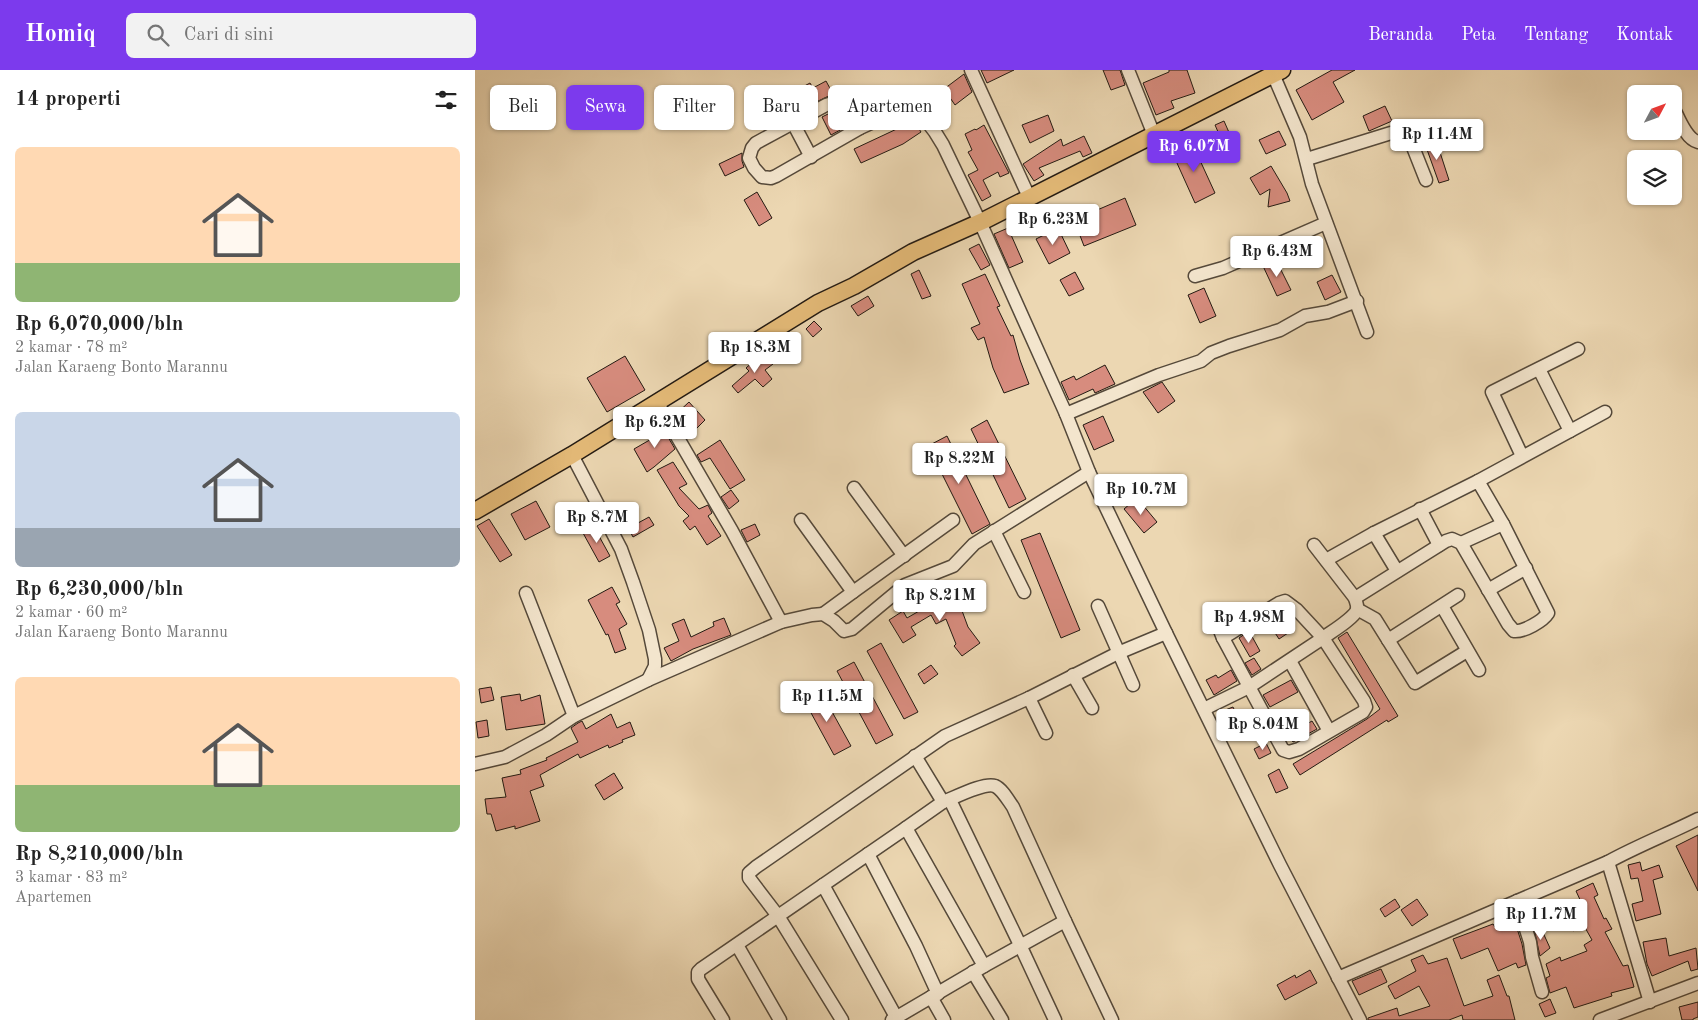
<!DOCTYPE html>
<html lang="id">
<meta charset="utf-8">
<style>
body{margin:0;font-family:"Old Standard TT",serif;background:#f2f2f2;color:#222;height:100vh;display:flex;flex-direction:column;font-size:19px;white-space:nowrap}
*{box-sizing:border-box;margin:0}
p{font-size:16px;color:#767676}
.icon{flex:none;width:28px;height:28px;fill:none;stroke:currentColor;stroke-width:2;stroke-linecap:round;stroke-linejoin:round}
.map{position:relative;flex:1;overflow:hidden}
.details{display:flex;flex-direction:column;background:#fff;width:475px}
.details>*{flex:none}
.hud{position:absolute;left:15px;top:15px;width:475px;height:45px;display:flex;gap:10px}
.needle{width:32px;rotate:49deg}
.controls{position:absolute;left:1152px;top:15px;display:grid;gap:10px}
.controls a{display:grid;place-items:center;width:55px;height:55px;border-radius:8px;background:#fff;box-shadow:0 1px 4px #0004;font-size:25px}
.price{position:absolute;translate:-50% -42px;padding:0 11px;border-radius:5px;background:#fff;color:#222;font-size:16px;line-height:32px;filter:drop-shadow(0 1px 2px #0008)}
.price::after{content:'';position:absolute;left:50%;top:30px;width:15px;height:11px;margin-left:-8px;background:inherit;clip-path:polygon(0 0,100% 0,50% 100%)}
.price.selected{background:#7c3aed;color:#fff}
ul{padding:0;list-style:none}
li{display:grid;align-content:center;gap:10px;height:265px;padding:0 15px}
li span{display:grid;place-items:center;height:155px;border-radius:8px;color:#555}
li>.icon{margin-inline-start:auto}
span .icon{width:90px;height:90px;fill:#fffc;stroke-width:1}
li b{font-size:21px}
h2{display:flex;justify-content:space-between;align-items:center;height:60px;padding:0 15px;font-size:21px}
.pill{padding:0 18px;border-radius:8px;background:#fff;box-shadow:0 1px 4px #0004;font-size:18px;line-height:45px}
.pill.selected{background:#7c3aed;color:#fff}
header{display:flex;align-items:center;gap:30px;box-sizing:border-box;height:70px;padding:0 25px;background:#7c3aed;color:#fff}
header strong{font-size:24px}
nav{display:flex;gap:28px;margin-inline-start:auto;font-size:18px}
.search{width:350px;height:45px;background:#f2f2f2;display:flex;align-items:center;gap:12px;box-sizing:border-box;padding:0 18px;border-radius:8px;color:#767676;font-size:19px}
main{display:flex;flex:1;min-height:0}
.map>svg:first-child{display:block}
.building{fill:#d78c7e;stroke:#231a12}
.lines{fill:none;stroke-linecap:round;stroke-linejoin:round}
.minor-casing{stroke:#55493a;stroke-width:15}
.major-casing{stroke:#231a12;stroke-width:19}
.minor{stroke:#f3e5cd;stroke-width:12}
.major{stroke:#e6bc79;stroke-width:16}
</style>
<header>
<strong>Homiq</strong>
<div class="search"><svg class="icon" aria-label="search" viewBox="0 0 24 24"><circle cx="10" cy="10" r="6"/><path d="M15 15l6 6"/></svg>Cari di sini</div>
<nav><a>Beranda</a><a>Peta</a><a>Tentang</a><a>Kontak</a></nav>
</header>
<main>
<section class="details">
<h2>14 properti<svg class="icon" aria-label="filters" viewBox="0 0 24 24"><path d="M4 7h16M4 17h16"/><circle cx="9" cy="7" r="2"/><circle cx="15" cy="17" r="2"/></svg></h2>
<ul>
<li><span style="background:linear-gradient(#ffd9b3 75%,#8fb573 0)"><svg class="icon" aria-label="home" viewBox="0 0 24 24"><path d="M3 11l9-7 9 7M6 9v11h12V9"/></svg></span><div><b>Rp 6,070,000/bln</b><p>2 kamar · 78 m²</p><p>Jalan Karaeng Bonto Marannu</p></div></li>
<li><span style="background:linear-gradient(#c9d6e8 75%,#9aa5b1 0)"><svg class="icon" aria-label="home" viewBox="0 0 24 24"><path d="M3 11l9-7 9 7M6 9v11h12V9"/></svg></span><div><b>Rp 6,230,000/bln</b><p>2 kamar · 60 m²</p><p>Jalan Karaeng Bonto Marannu</p></div></li>
<li><span style="background:linear-gradient(#ffd9b3 70%,#8fb573 0)"><svg class="icon" aria-label="home" viewBox="0 0 24 24"><path d="M3 11l9-7 9 7M6 9v11h12V9"/></svg></span><div><b>Rp 8,210,000/bln</b><p>3 kamar · 83 m²</p><p>Apartemen</p></div></li>
</ul>
</section>
<div class="map">
<svg width="1223" height="950" viewBox="0 0 1223 950">
<rect width="100%" height="100%" fill="#ecd7b2"/>
<filter id="stains"><feTurbulence type="fractalNoise" baseFrequency=".004" numOctaves="4"/><feColorMatrix values="0 0 0 0 .2 0 0 0 0 .09 0 0 0 0 .02 0 0 0 .5 -.17"/></filter>
<radialGradient id="worn" r=".72"><stop offset=".6" stop-color="#630" stop-opacity="0"/><stop offset="1" stop-color="#630" stop-opacity=".3"/></radialGradient>
<!-- building -->
<g class="building">
<polygon points="506,0 539,0 512,13"/>
<polygon points="628,0 645,0 650,15 636,20"/>
<polygon points="694,0 712,0 720,23 696,31 699,38 681,45 668,13 694,2"/>
<polygon points="857,0 880,0 858,12 869,32 837,50 821,20"/>
<polygon points="489,4 497,22 480,35 469,19"/>
<polygon points="351,11 358,24 337,34 335,29 320,37 321,39 312,43 305,29 335,13 338,18"/>
<polygon points="456,24 460,36 452,39 449,37 446,28"/>
<polygon points="910,36 917,51 894,61 888,46"/>
<polygon points="361,40 369,58 356,65 347,47"/>
<polygon points="573,45 579,61 555,73 547,55"/>
<polygon points="437,48 446,62 428,74 386,93 379,79 426,57 425,56"/>
<polygon points="749,51 756,67 747,71 740,55"/>
<polygon points="509,55 534,103 525,107 523,102 508,110 516,126 507,131 493,105 503,100 493,82 497,80 490,64 500,59 501,60"/>
<polygon points="804,61 811,75 791,84 784,70"/>
<polygon points="609,66 617,83 608,87 605,81 564,98 569,105 559,111 548,94 586,69 588,76"/>
<polygon points="961,70 974,110 964,113 950,74"/>
<polygon points="717,73 740,123 720,133 697,82"/>
<polygon points="267,83 267,91 269,97 250,106 244,94"/>
<polygon points="796,96 812,123 815,131 793,137 795,119 785,125 775,108"/>
<polygon points="282,122 297,148 284,156 269,130"/>
<polygon points="650,128 661,155 609,176 599,150"/>
<polygon points="533,158 548,192 534,198 519,164"/>
<polygon points="583,158 595,183 574,194 561,169"/>
<polygon points="504,174 515,195 506,200 494,179"/>
<polygon points="801,190 816,220 802,226 788,196"/>
<polygon points="444,200 456,226 447,229 436,204"/>
<polygon points="600,202 609,219 594,226 585,210"/>
<polygon points="510,204 525,236 522,237 536,266 538,265 545,290 554,314 529,323 518,298 509,267 503,270 496,258 505,254 487,214"/>
<polygon points="857,205 866,222 850,230 842,212"/>
<polygon points="729,218 741,246 725,253 713,225"/>
<polygon points="393,226 399,236 383,246 376,236"/>
<polygon points="339,251 347,259 338,267 331,259"/>
<polygon points="292,285 298,294 290,300 297,309 288,317 280,309 263,323 257,316 274,301 271,298 280,290 282,292"/>
<polygon points="150,286 170,320 132,342 112,308"/>
<polygon points="630,295 640,314 620,323 618,319 594,330 586,312 599,306 601,310"/>
<polygon points="687,312 700,331 683,343 668,322"/>
<polygon points="214,332 230,350 216,364 199,346"/>
<polygon points="628,346 639,371 619,380 608,355"/>
<polygon points="183,350 200,379 179,397 172,402 159,379 185,364 179,353"/>
<polygon points="512,350 551,429 534,438 496,359"/>
<polygon points="472,366 515,454 497,464 453,376"/>
<polygon points="245,370 270,410 255,419 235,388 226,392 222,385"/>
<polygon points="198,392 212,414 204,418 224,439 233,435 237,443 233,446 246,466 232,475 220,456 215,460 208,451 214,446 204,436 182,400"/>
<polygon points="256,420 264,431 254,439 246,427"/>
<polygon points="662,428 682,452 669,463 649,439"/>
<polygon points="61,431 75,457 50,470 36,444"/>
<polygon points="160,447 163,453 174,447 179,455 158,467 150,452"/>
<polygon points="14,449 37,485 25,492 2,456"/>
<polygon points="280,454 285,465 272,472 266,460"/>
<polygon points="119,457 135,486 124,492 108,463"/>
<polygon points="565,463 605,560 586,568 546,470"/>
<polygon points="137,517 145,532 141,534 152,554 144,559 151,579 140,583 133,564 131,565 113,530"/>
<polygon points="486,524 492,534 486,538 493,557 505,573 487,586 479,576 481,574 471,549 461,554 456,545 436,557 441,565 428,573 414,550 428,541 432,548 451,537 450,534 466,525 471,534"/>
<polygon points="249,548 256,565 218,579 196,591 189,578 204,571 197,554 209,549 216,567 239,556 238,552"/>
<polygon points="804,550 813,563 804,569 795,555"/>
<polygon points="774,561 785,581 775,587 764,568"/>
<polygon points="872,562 923,646 913,652 912,650 825,705 818,694 892,649 905,639 863,568"/>
<polygon points="406,573 443,642 429,649 392,581"/>
<polygon points="779,588 786,599 777,605 770,593"/>
<polygon points="379,592 418,665 401,674 362,601"/>
<polygon points="456,595 463,604 449,614 443,604"/>
<polygon points="756,600 762,611 739,625 731,610 741,605 743,608"/>
<polygon points="816,610 823,622 795,637 788,625"/>
<polygon points="16,617 19,630 6,633 4,619"/>
<polygon points="345,620 376,676 359,685 329,630"/>
<polygon points="45,624 46,631 65,625 70,654 31,660 26,627"/>
<polygon points="758,637 766,654 754,660 745,642"/>
<polygon points="136,644 142,658 155,652 160,665 147,670 148,672 134,678 133,675 105,688 103,684 65,705 69,716 55,721 65,751 40,759 40,756 21,761 16,744 12,744 10,729 31,727 27,708 46,704 45,700 72,690 71,688 103,672 96,658 103,653 107,651 111,659"/>
<polygon points="12,650 14,666 3,668 1,652"/>
<polygon points="837,651 842,659 818,672 812,663 822,657 823,659"/>
<polygon points="791,673 796,683 784,689 779,679"/>
<polygon points="804,699 813,718 801,723 793,705"/>
<polygon points="139,703 148,718 129,730 120,715"/>
<polygon points="1223,765 1223,821 1201,776"/>
<polygon points="1165,792 1167,801 1184,795 1188,807 1178,810 1186,844 1161,851 1157,834 1168,831 1163,808 1156,809 1153,795"/>
<polygon points="1118,813 1123,825 1119,827 1129,849 1131,848 1137,859 1130,862 1148,896 1153,895 1159,917 1136,923 1137,926 1099,938 1091,917 1075,923 1071,908 1075,906 1071,894 1085,887 1086,891 1112,881 1109,875 1117,870 1108,854 1098,861 1088,847 1107,834 1101,821"/>
<polygon points="920,829 925,837 910,847 905,839"/>
<polygon points="942,829 953,845 937,856 926,840"/>
<polygon points="1039,849 1047,874 1051,895 1043,898 1041,893 1023,901 1013,878 986,889 978,869 1018,854 1020,857"/>
<polygon points="1065,856 1075,878 1065,886 1059,859"/>
<polygon points="1191,868 1194,886 1221,878 1223,899 1216,901 1213,891 1177,906 1172,894 1168,872"/>
<polygon points="948,885 953,894 972,888 989,936 1018,926 1012,910 1024,905 1032,926 1034,926 1040,950 988,950 987,945 974,950 893,950 893,948 922,938 924,946 955,936 944,916 920,929 913,916 941,901 936,890"/>
<polygon points="906,899 912,912 884,925 877,911"/>
<polygon points="835,900 842,913 810,930 802,915 820,905 821,908"/>
<polygon points="1075,929 1081,943 1070,947 1064,934"/>
<polygon points="1223,932 1223,947 1218,949 1218,950 1207,950 1204,937"/>
</g>
<g class="lines">
<!-- minor casing -->
<g class="minor-casing">
<g id="minor">
<polyline points="496,0 554,127"/>
<polyline points="653,0 679,65"/>
<polyline points="798,4 825,67 837,114 892,262"/>
<path d="M1199 39C1204 49 1211 69 1223 72"/>
<polyline points="318,53 281,73 277,78 274,88 279,98 287,107 296,108 301,106 385,58 427,39 433,37 447,45 460,62 468,75 505,152 591,344 614,402 691,563 805,795 885,950"/>
<path d="M336 87 318 53 351 35 367 30C377 35 380 48 385 58"/>
<polyline points="832,89 916,63 923,63 934,67 951,110"/>
<polyline points="720,206 748,198 851,153"/>
<polyline points="1064,299 1095,361"/>
<polyline points="182,332 257,461 306,552"/>
<polyline points="591,344 684,305 726,291 736,283 754,276 805,260 830,246 853,242 882,231"/>
<polyline points="97,385 146,479 158,512 174,560 180,589 180,596 173,610"/>
<polyline points="1047,386 1017,322 1103,279"/>
<polyline points="1003,411 1130,342"/>
<polyline points="379,418 429,486"/>
<polyline points="945,439 964,475"/>
<polyline points="326,450 378,522 348,544"/>
<polyline points="519,461 549,522"/>
<polyline points="899,463 922,501"/>
<polyline points="986,473 1028,454"/>
<path d="M851 490 899 463 1003 411 1028 454 1073 543C1068 551 1049 562 1039 561L1033 554 986 473 977 469 971 471 880 528"/>
<polyline points="1013,520 1051,498"/>
<polyline points="378,522 478,450"/>
<polyline points="51,523 99,646"/>
<polyline points="623,536 658,615"/>
<polyline points="967,536 1004,600"/>
<polyline points="882,539 900,549 940,613 992,581"/>
<path d="M740 548 748 568 808 680 814 682 824 679 888 642 891 637 889 631 848 568C856 562 878 549 882 540 883 536 881 532 880 528L839 475"/>
<polyline points="913,570 983,525"/>
<polyline points="815,591 854,661"/>
<polyline points="598,605 617,638"/>
<polyline points="554,628 571,663"/>
<polyline points="729,639 774,617 848,568 822,540 810,531 804,533 748,568"/>
<path d="M440 686 468 732C479 728 509 712 520 716 527 719 533 730 538 737L590 851"/>
<polyline points="0,694 30,687 71,665 99,646 173,610 306,552 337,545 348,544 359,551 369,561 377,559 430,515 478,496 499,474 614,402"/>
<polyline points="475,730 546,877 580,950"/>
<polyline points="393,784 441,876 463,924"/>
<polyline points="1133,792 1175,932"/>
<polyline points="348,815 421,947"/>
<polyline points="1042,831 1055,872 1057,887 1067,922"/>
<polyline points="262,875 305,950"/>
<polyline points="509,896 590,851 637,950"/>
<polyline points="498,902 527,950"/>
<path d="M863 908 1133 792C1162 776 1193 764 1223 749"/>
<polyline points="456,927 469,950"/>
<polyline points="248,950 223,909 223,902 226,899 431,758"/>
<polyline points="367,950 303,846 274,808 274,803 281,797 470,666 554,628 643,583 691,563"/>
<polyline points="417,950 509,896 431,758 468,732"/>
<polyline points="1125,950 1223,913"/>
</g>
</g>
<!-- major casing -->
<g class="major-casing">
<polyline id="major" points="0,441 97,385 343,233 379,216 438,182 510,150 807,0"/>
</g>
<!-- minor -->
<use href="#minor" class="minor"/>
<!-- major -->
<use href="#major" class="major"/>
</g>
<rect width="100%" height="100%" filter="url(#stains)"/>
<rect width="100%" height="100%" fill="url(#worn)"/>
</svg>
<div class="controls">
<a><svg class="needle" viewBox="-14 -14 28 28"><path d="M0-13l5 13h-10z" fill="#e53935"/><path d="M0 13l5-13h-10z" fill="#767676"/></svg></a>
<a><svg class="icon" aria-label="layers" viewBox="0 0 24 24"><path d="M12 4l9 5-9 5-9-5zM3 14l9 5 9-5"/></svg></a>
</div>
<b class="price" style="left:962px;top:91px">Rp 11.4M</b>
<b class="price selected" style="left:719px;top:103px">Rp 6.07M</b>
<b class="price" style="left:578px;top:176px">Rp 6.23M</b>
<b class="price" style="left:802px;top:208px">Rp 6.43M</b>
<b class="price" style="left:280px;top:304px">Rp 18.3M</b>
<b class="price" style="left:180px;top:379px">Rp 6.2M</b>
<b class="price" style="left:484px;top:415px">Rp 8.22M</b>
<b class="price" style="left:666px;top:446px">Rp 10.7M</b>
<b class="price" style="left:122px;top:474px">Rp 8.7M</b>
<b class="price" style="left:465px;top:552px">Rp 8.21M</b>
<b class="price" style="left:774px;top:574px">Rp 4.98M</b>
<b class="price" style="left:352px;top:653px">Rp 11.5M</b>
<b class="price" style="left:788px;top:681px">Rp 8.04M</b>
<b class="price" style="left:1066px;top:871px">Rp 11.7M</b>
<div class="hud">
<a class="pill">Beli</a>
<a class="pill selected">Sewa</a>
<a class="pill">Filter</a>
<a class="pill">Baru</a>
<a class="pill">Apartemen</a>
</div>
</div>
</main>
